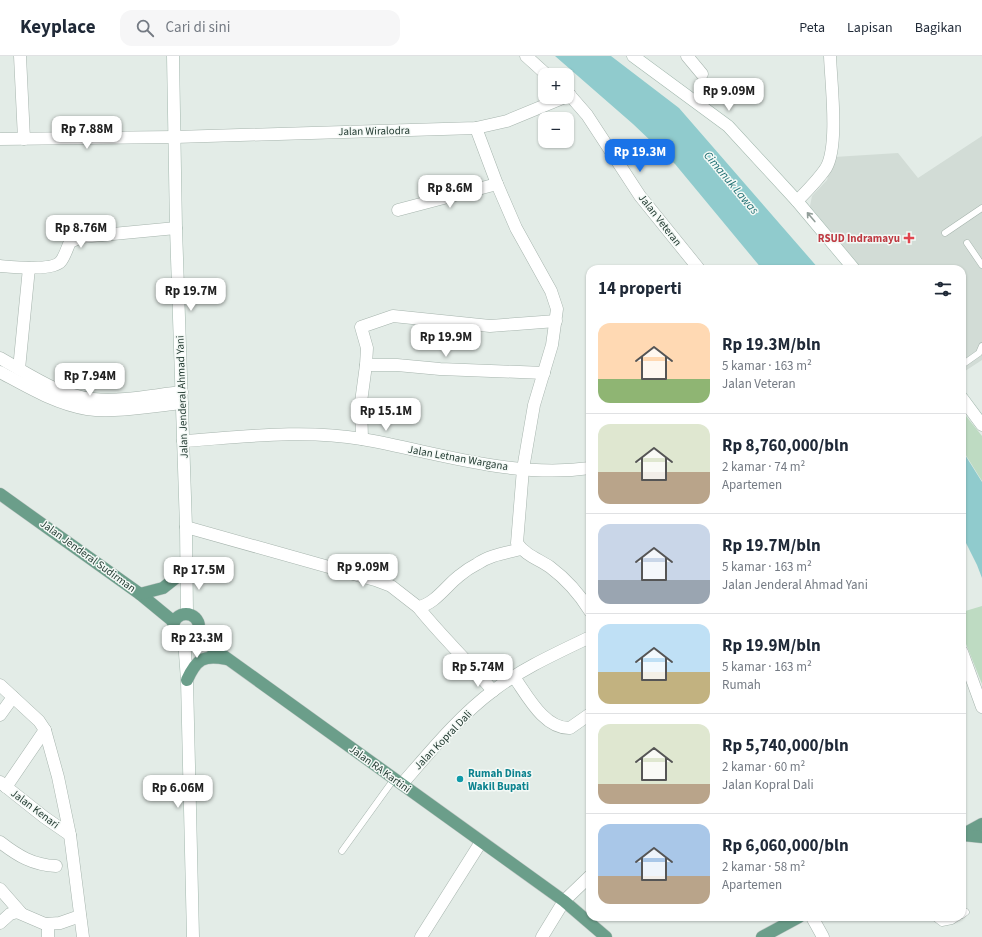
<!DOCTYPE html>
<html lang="id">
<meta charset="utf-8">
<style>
body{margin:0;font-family:"Source Sans 3",sans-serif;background:#f6f6f7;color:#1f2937;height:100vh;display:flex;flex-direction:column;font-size:15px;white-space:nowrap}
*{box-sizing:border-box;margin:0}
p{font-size:13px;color:#747a83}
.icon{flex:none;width:22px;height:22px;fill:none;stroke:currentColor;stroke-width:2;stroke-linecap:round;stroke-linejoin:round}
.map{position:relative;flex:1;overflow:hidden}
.details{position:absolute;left:586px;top:209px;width:380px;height:656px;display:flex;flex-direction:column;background:#fff;border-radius:12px;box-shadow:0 1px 3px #0004}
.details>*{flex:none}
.buttons{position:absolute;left:538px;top:12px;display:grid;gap:8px}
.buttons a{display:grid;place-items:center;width:36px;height:36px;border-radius:8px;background:#fff;box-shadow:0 1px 3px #0004;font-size:20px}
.price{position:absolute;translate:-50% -34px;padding:0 9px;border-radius:8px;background:#fff;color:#222;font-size:13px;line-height:26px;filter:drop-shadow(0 1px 2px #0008)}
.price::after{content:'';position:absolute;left:50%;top:24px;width:12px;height:9px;margin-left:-6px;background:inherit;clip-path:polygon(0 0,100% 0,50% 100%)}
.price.current{background:#1a73e8;color:#fff}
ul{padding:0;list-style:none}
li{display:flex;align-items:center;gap:12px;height:100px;padding:0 12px}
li+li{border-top:1px solid #e0e1e3}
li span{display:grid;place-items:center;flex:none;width:112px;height:80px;border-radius:12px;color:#555}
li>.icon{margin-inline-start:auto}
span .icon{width:48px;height:48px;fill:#fffc;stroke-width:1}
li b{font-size:17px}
h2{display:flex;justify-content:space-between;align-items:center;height:48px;padding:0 12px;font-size:17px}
header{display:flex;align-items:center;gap:24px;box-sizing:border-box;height:56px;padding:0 20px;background:#fff;border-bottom:1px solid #e0e1e3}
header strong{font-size:19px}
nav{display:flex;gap:22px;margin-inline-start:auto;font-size:14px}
.search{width:280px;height:36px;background:#f6f6f7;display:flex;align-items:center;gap:10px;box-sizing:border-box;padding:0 14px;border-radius:12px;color:#747a83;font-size:15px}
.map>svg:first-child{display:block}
.built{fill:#d2dcd6}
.green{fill:#bedbc2}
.water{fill:#90cbcd}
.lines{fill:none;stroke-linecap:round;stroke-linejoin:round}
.lane-casing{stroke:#a6b4ad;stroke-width:7}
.street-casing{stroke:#a6b4ad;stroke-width:13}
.secondary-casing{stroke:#a2b7ad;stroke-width:13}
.primary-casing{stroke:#c2c8c6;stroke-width:13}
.lane{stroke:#fff;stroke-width:6}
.street{stroke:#fff;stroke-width:12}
.secondary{stroke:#fff;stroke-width:12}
.primary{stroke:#6b9e8a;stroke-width:12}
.oneway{stroke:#929e99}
.health-dot{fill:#e0444e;stroke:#f4f9f6;stroke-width:1.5}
.culture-dot{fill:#0f9aa8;stroke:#f4f9f6;stroke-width:1.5}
.labels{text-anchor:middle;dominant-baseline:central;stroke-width:3;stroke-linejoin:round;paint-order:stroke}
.street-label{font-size:11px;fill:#243c33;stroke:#f4f9f6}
.health-label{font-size:11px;font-weight:bold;fill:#be3a42;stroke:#f4f9f6;text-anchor:end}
.culture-label{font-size:11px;font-weight:bold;fill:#0d838f;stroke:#f4f9f6;text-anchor:start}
.water-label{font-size:12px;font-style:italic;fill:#227174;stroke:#f4f9f6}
</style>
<header>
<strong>Keyplace</strong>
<div class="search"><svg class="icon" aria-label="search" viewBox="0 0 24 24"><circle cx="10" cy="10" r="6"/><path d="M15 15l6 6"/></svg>Cari di sini</div>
<nav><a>Peta</a><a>Lapisan</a><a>Bagikan</a></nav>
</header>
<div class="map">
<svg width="982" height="881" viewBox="0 0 982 881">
<rect width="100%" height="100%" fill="#e3ece7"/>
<!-- built -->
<polygon class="built" points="982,80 982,304 962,317 962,213 862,213 810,150 812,140 827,124 834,101 898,97 918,122"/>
<!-- green -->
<g class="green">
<polygon points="962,355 982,380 982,425 962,393"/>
<polygon points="982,550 982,628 962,578 962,556"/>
</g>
<!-- water -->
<g class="water">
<polygon points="555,0 611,0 679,52 819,213 762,213 675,108 633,68"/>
<polygon points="962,394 982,426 982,522 977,509 962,479"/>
</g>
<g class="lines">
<!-- lane casing -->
<g class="lane-casing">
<g id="lane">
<polyline points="945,177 982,152"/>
<polyline points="967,187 982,209"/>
<polyline points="962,309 979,297 982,290"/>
<polyline points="342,795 394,723"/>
<polyline points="962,859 966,856"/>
<polyline points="934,861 942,867 952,865 958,861"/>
</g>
</g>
<!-- street casing -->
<g class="street-casing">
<g id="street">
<polyline points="20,0 24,83"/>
<polyline points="526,0 547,19"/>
<polyline points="687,0 702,18"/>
<polyline points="567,36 587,59 640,140 699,213"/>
<path d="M476 72 497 128 516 172 551 235 557 253 552 289 534 349 523 413 517 487C525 499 538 503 550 511 566 523 580 539 590 555"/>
<polyline points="0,83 175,81 476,72 507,65 570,39"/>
<path d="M797 145C807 135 818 124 826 112 839 90 831 27 830 0"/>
<polyline points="398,154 497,128"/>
<path d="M0 210C12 211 54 215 61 205 65 200 67 192 70 186L81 181 176 172"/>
<path d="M0 302C28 318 60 340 93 343 122 346 153 339 182 336"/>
<polyline points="19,313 29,212"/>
<path d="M0 316C28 331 56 348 87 353 113 357 155 350 182 347"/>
<polyline points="544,317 440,313 397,309 366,309 367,292 361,271 393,260 490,270 556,265"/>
<polyline points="362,383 361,346 366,309"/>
<path d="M183 385C242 381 304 373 362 383 437 396 513 423 590 412"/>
<path d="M186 471 375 524 391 530 418 551C434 549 447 529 459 520 465 515 471 511 477 508 490 499 506 497 521 493"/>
<path d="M418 551C441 580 469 606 493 635"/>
<polyline points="962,596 982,651"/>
<path d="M514 621C527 639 544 673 570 672L590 658"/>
<polyline points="0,629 39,665 45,674 58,721 70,779 83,881"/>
<polyline points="0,659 13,641"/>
<polyline points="0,726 44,761 70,779"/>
<path d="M402 728C430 696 459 660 494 634 523 612 557 597 590 581"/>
<polyline points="6,731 45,674"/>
<path d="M0 786C18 800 33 809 56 810"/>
<polyline points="0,833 21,857"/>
<polyline points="812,861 823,881"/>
<polyline points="0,867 10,858 17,856 45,868 60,867 80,860"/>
<polyline points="48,868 48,881"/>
<polyline points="421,881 481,786"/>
<polyline points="542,881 564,845 590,820"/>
</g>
</g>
<!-- secondary casing -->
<g class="secondary-casing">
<g id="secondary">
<polyline points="173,0 176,172 186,471 187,558"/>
<polyline points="633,0 728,70 797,145 854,213"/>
<polyline points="962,342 982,369"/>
<polyline points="184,584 187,624 193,881"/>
</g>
</g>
<!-- primary casing -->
<g class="primary-casing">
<g id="primary">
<polyline points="0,438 140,538 174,566"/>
<polyline points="140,538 163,532 187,513"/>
<circle cx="186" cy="571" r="13"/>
<polyline points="196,580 564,845 606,881"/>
<path d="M187 624C196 604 203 598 226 603"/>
<polyline points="962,779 982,768"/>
<polyline points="963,779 982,781"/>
<polyline points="762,881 799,861"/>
</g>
</g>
<!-- lane -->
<use href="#lane" class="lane"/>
<!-- street -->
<use href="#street" class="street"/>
<!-- secondary -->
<use href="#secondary" class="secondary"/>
<!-- primary -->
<use href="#primary" class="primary"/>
</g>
<!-- one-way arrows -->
<defs><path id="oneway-shaft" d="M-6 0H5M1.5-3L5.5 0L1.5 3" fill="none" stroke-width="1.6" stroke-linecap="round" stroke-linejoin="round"/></defs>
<use class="oneway" href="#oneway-shaft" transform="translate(811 161) rotate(-130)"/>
<!-- markers -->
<path class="health-dot" d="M907 176h4v4h4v4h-4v4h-4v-4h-4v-4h4z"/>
<circle class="culture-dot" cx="460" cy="723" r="4"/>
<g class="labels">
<!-- street labels -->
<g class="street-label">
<text transform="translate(374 75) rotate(-1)">Jalan Wiralodra</text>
<text transform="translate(660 164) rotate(52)">Jalan Veteran</text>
<text transform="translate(182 341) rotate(-92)">Jalan Jenderal Ahmad Yani</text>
<text transform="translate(458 402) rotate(10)">Jalan Letnan Wargana</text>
<text transform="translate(88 500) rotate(36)">Jalan Jenderal Sudirman</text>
<text transform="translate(443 684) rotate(-46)">Jalan Kopral Dali</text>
<text transform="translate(380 713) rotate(36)">Jalan RA Kartini</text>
<text transform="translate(35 753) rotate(37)">Jalan Kenari</text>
</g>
<!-- health labels -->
<g class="health-label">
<text x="900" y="182">RSUD Indramayu</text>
</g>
<!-- culture labels -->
<g class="culture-label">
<text x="468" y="717">Rumah Dinas<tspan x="468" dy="13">Wakil Bupati</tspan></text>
</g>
<!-- water labels -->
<g class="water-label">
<text transform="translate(731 127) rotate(50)">Cimanuk Lawas</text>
</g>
</g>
</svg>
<div class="buttons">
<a>+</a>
<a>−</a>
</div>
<b class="price" style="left:729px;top:56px">Rp 9.09M</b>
<b class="price" style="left:87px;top:94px">Rp 7.88M</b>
<b class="price current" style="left:640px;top:117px">Rp 19.3M</b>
<b class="price" style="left:450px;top:153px">Rp 8.6M</b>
<b class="price" style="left:81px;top:193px">Rp 8.76M</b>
<b class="price" style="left:191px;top:256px">Rp 19.7M</b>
<b class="price" style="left:446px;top:302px">Rp 19.9M</b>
<b class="price" style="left:90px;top:341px">Rp 7.94M</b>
<b class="price" style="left:386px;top:376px">Rp 15.1M</b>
<b class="price" style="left:363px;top:532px">Rp 9.09M</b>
<b class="price" style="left:199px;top:535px">Rp 17.5M</b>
<b class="price" style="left:197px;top:603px">Rp 23.3M</b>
<b class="price" style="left:478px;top:632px">Rp 5.74M</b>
<b class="price" style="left:178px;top:753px">Rp 6.06M</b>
<section class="details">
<h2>14 properti<svg class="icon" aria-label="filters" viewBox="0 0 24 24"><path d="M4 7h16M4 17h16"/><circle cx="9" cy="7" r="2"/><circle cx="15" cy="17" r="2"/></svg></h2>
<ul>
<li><span style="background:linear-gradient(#ffd9b3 70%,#8fb573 0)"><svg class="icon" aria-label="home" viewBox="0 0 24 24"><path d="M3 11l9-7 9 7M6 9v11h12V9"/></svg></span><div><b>Rp 19.3M/bln</b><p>5 kamar · 163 m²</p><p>Jalan Veteran</p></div></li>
<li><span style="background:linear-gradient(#dfe7d0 60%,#b9a48a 0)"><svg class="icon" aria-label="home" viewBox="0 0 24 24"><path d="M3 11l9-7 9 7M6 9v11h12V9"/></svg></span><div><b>Rp 8,760,000/bln</b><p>2 kamar · 74 m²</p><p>Apartemen</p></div></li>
<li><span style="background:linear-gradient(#c9d6e8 70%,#9aa5b1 0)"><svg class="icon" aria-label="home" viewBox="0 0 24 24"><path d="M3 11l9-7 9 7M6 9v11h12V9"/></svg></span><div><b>Rp 19.7M/bln</b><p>5 kamar · 163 m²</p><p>Jalan Jenderal Ahmad Yani</p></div></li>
<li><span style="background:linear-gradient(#bfe0f5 60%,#c2b280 0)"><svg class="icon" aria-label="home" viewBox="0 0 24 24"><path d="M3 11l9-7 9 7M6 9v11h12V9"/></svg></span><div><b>Rp 19.9M/bln</b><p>5 kamar · 163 m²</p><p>Rumah</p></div></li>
<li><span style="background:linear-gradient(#dfe7d0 75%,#b9a48a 0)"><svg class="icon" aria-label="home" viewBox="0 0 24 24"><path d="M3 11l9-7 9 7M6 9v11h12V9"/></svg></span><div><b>Rp 5,740,000/bln</b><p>2 kamar · 60 m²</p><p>Jalan Kopral Dali</p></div></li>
<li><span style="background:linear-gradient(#a9c7e8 65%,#b9a48a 0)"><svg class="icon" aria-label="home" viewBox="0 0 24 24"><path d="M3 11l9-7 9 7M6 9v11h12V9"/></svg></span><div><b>Rp 6,060,000/bln</b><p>2 kamar · 58 m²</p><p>Apartemen</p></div></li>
</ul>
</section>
</div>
